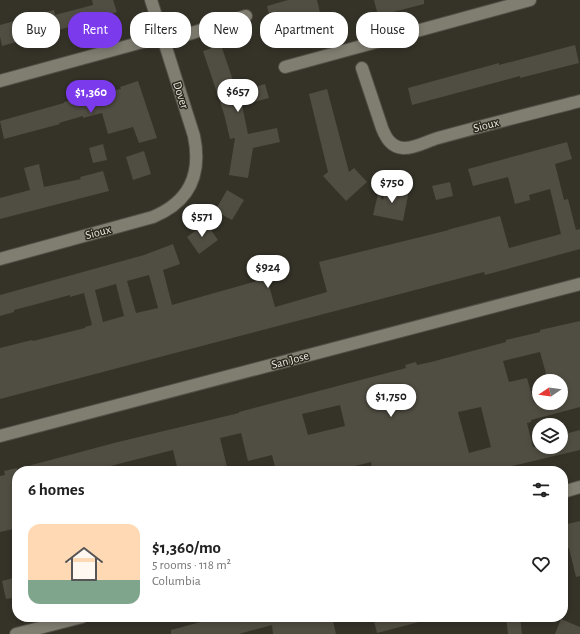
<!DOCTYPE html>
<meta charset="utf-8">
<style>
body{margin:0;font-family:"Alegreya Sans",sans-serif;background:#f2f2f2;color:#222;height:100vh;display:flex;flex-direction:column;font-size:15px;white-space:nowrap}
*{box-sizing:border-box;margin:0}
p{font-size:13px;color:#767676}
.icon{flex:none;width:22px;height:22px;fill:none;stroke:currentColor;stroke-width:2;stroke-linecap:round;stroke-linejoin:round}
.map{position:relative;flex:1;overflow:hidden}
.details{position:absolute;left:12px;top:466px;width:556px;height:156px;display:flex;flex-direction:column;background:#fff;border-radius:16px;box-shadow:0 2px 6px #0003}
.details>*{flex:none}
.hud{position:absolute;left:12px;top:12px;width:556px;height:36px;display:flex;gap:8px}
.needle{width:26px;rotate:257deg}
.buttons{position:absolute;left:532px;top:374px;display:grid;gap:8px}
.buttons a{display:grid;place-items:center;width:36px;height:36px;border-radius:50%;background:#fff;box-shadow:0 2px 6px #0003;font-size:20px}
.price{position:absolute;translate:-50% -34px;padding:0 9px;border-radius:14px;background:#fff;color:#222;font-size:13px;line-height:26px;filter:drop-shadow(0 1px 2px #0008)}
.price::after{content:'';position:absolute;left:50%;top:24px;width:12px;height:9px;margin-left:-6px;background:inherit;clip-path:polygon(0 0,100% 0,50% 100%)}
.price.on{background:#7c3aed;color:#fff}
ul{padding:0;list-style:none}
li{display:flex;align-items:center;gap:12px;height:100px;padding:0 16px}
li+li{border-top:1px solid #e0e0e0}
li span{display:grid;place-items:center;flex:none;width:112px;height:80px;border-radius:12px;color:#555}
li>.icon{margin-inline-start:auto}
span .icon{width:48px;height:48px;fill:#fffc;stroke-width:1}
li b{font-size:17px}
h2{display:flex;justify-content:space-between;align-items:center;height:48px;padding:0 16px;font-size:17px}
.chip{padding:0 14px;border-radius:16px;background:#fff;box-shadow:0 2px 6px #0003;font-size:14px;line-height:36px}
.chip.on{background:#7c3aed;color:#fff}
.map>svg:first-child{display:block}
.building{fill:#504d42;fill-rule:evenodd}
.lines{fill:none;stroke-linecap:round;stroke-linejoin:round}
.minor-casing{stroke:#524f47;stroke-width:14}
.minor{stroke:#807d71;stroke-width:12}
.labels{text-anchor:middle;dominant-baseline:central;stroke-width:3;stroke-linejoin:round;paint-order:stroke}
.street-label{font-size:12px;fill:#e9e7e0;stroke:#2b291e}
</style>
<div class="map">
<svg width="580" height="634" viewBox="0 0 580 634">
<rect width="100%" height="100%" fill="#353328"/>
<!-- building -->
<g class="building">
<polygon points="92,0 113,0 117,12 59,30 2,46 0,37 0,25 54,10 55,15 93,5"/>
<polygon points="288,0 317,0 324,29 276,42 267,6"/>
<polygon points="374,0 424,0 424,4 378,16"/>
<polygon points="221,45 237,92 265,84 269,98 242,105 248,134 277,128 280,142 253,148 248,178 229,175 235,138 230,139 224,114 203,51"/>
<polygon points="575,45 579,63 520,78 520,76 412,105 408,88 499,63 499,65"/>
<polygon points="138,81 157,138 139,143 133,127 108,134 102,113 83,118 83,116 59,123 60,124 4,139 0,121 64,103 64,102 87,96 121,89 120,87"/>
<polygon points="327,89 349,172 354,168 367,182 346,201 323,176 328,172 309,94"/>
<path d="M567 142 572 159 555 164 564 200 568 199 576 230 580 229V249L485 275 484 272 0 399V348L32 340 33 341 85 328V327L92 325 84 293 70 297V295L37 304 14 310V312L0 316V295L144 255 173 244 180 264 163 270 172 305 267 278 275 307 327 292 319 262 449 230H447L500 216 509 248 546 238 561 234 550 189 529 195 530 200 515 204 508 177 473 186 468 169ZM149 275 158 308 136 313 127 281ZM116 284 124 316 103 322 95 290Z"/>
<polygon points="103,144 107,160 93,163 89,148"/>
<polygon points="144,151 151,174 133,180 126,157"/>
<polygon points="39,164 44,187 81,179 80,177 103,171 109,191 0,219 0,198 30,190 24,168"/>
<polygon points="450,182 453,196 436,200 432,186"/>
<polygon points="386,186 409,190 403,221 373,215 378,194 383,200"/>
<polygon points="227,190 244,200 232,220 215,211"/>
<polygon points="206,223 218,240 199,254 187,237"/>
<path d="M580 321V407L531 420V422L527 423 533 447H561V435L580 430V450L491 471H372L371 462 335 471H276L272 455 248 461 241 433 220 438 228 471H178L173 450 91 471H24V467L118 442 239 413V412L406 368 405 365 416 362 417 365 431 362 506 342V340L540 332V330ZM540 352 548 381H561V403H534L527 378 509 382 503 361ZM340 405 345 426 308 435 302 414ZM481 407 491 447 469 453 458 412Z"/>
<polygon points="17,468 17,528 0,532 0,476 5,475 4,471"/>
<polygon points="580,521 580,576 576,577 569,548 563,549 563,525"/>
<polygon points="17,577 17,597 6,599 2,581"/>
<polygon points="219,617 332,617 336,634 273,634 272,625 239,634 171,634 171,630"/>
<polygon points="373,617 423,617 423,621 377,633"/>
<polygon points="506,617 520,617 522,634 508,634"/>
<polygon points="561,619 580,627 580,634 555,634"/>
</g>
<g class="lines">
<!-- minor casing -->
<g class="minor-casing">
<g id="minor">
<polyline points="285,67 530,0"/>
<path d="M362 68 382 128C386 138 391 147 403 148 414 149 427 141 438 138 485 125 533 113 580 101"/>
<polyline points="0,81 146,41 163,39 173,39 246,16"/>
<path d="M0 259 153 217C189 202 202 175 194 136L151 0"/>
<polyline points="0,436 580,284"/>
<polyline points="563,492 580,487"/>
<polyline points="16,634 82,617"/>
</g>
</g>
<!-- minor -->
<use href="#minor" class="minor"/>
</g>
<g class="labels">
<!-- street labels -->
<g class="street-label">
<text transform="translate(181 95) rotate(72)">Dover</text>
<text transform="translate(486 125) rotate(-15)">Sioux</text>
<text transform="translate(98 232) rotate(-15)">Sioux</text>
<text transform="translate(290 360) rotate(-15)">San Jose</text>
</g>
</g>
</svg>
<div class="buttons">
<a><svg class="needle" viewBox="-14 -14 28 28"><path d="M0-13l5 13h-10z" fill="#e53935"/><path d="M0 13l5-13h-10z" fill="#767676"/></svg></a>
<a><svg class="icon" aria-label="layers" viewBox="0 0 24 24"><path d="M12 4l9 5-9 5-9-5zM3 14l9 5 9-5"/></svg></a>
</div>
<b class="price" style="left:238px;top:113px">$657</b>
<b class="price on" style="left:91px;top:114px">$1,360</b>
<b class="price" style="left:392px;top:204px">$750</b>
<b class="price" style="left:202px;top:238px">$571</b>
<b class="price" style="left:268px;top:289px">$924</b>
<b class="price" style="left:391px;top:418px">$1,750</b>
<div class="hud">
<a class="chip">Buy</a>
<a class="chip on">Rent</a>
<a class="chip">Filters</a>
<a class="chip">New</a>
<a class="chip">Apartment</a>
<a class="chip">House</a>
</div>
<section class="details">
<h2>6 homes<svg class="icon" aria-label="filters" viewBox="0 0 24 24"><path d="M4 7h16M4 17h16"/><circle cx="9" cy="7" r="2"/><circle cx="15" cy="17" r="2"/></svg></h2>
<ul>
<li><span style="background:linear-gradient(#ffd9b3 70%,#7fa58c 0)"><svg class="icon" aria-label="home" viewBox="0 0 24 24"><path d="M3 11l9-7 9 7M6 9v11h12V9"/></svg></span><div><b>$1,360/mo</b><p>5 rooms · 118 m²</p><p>Columbia</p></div><svg class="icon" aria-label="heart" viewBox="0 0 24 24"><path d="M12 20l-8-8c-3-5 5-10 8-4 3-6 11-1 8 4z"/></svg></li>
</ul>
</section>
</div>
